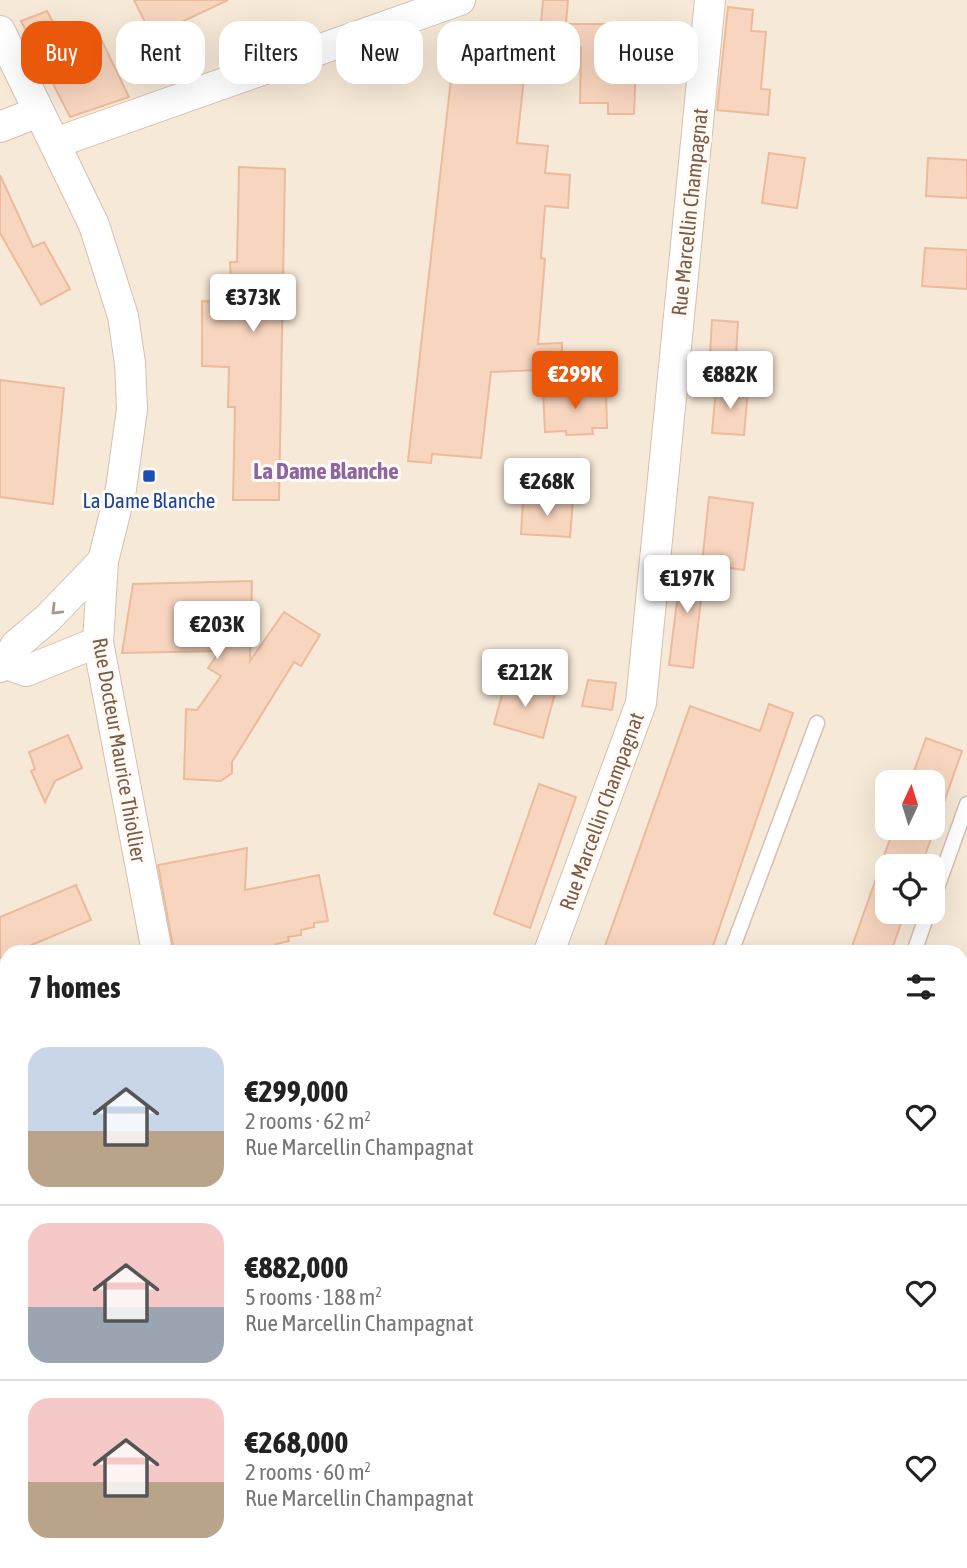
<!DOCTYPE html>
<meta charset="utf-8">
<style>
body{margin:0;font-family:"Asap Condensed",sans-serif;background:#f6f6f6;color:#222;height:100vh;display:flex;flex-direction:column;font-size:26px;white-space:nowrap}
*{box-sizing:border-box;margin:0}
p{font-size:23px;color:#767676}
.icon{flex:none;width:38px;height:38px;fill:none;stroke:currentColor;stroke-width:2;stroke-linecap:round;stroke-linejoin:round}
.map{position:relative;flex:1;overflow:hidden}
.drawer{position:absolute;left:0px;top:945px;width:968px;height:623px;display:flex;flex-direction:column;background:#fff;border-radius:21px 21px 0 0;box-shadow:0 7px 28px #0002}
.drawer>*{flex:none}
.banner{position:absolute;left:21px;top:21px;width:926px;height:63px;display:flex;gap:14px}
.needle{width:46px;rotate:4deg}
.fabs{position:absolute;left:875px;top:770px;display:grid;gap:14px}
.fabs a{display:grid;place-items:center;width:70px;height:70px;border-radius:14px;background:#fff;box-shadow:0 7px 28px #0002;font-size:35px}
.price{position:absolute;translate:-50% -60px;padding:0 16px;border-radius:7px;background:#fff;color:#222;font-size:23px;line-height:46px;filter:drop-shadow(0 2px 4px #0008)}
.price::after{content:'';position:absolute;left:50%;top:42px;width:21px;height:16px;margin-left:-10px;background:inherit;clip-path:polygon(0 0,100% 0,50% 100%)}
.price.on{background:#ea580c;color:#fff}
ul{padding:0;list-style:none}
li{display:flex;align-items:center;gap:21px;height:175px;padding:0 28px}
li+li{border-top:2px solid #e0e0e0}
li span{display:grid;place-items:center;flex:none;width:196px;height:140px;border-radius:21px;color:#555}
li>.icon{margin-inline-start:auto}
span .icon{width:84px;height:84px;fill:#fffc;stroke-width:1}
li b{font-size:30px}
h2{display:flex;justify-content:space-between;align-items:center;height:84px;padding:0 28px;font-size:30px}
.pill{padding:0 24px;border-radius:21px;background:#fff;box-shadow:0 7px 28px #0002;font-size:24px;line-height:63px}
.pill.on{background:#ea580c;color:#fff}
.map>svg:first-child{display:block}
.residential{fill:#f7e9d7;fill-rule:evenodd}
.building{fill:#f8d5be;stroke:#ecba9c;stroke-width:2}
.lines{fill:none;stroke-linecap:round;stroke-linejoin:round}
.lane-casing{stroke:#d6c0b0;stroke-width:17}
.street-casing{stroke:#d6c0b0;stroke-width:32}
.secondary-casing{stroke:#d9c0ac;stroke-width:41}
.lane{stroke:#fff;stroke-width:14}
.street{stroke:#fff;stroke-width:30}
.secondary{stroke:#fff;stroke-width:38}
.oneway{stroke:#ab9489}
.transit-dot{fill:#1a4fb4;stroke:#fffaf3;stroke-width:2.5}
.labels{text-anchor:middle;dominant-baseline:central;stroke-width:6;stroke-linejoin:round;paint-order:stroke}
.street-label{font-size:21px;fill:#7e5b49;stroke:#fffaf3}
.transit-label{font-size:21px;fill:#164399;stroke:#fffaf3}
.neighbourhood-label{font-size:23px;font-weight:bold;fill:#8c65a1;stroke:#fffaf3}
</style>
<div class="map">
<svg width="967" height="1568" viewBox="0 0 967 1568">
<rect width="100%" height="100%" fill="#fff7ea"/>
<!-- residential -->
<path class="residential" d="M0 0H967V1568H0ZM887 782H933V828H887ZM887 866H933V912H887ZM7 952H961V1561H7Z"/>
<!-- building -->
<g class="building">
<polygon points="134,0 228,0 152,36"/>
<polygon points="543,0 568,0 566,24 618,24 614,65 636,65 634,114 608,114 608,103 580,103 581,47 539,47"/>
<polygon points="728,7 753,10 751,31 766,32 761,89 770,90 768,115 717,110"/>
<polygon points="47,11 65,45 82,39 85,47 102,41 129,97 70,117 21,21"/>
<polygon points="452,70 524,78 517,143 548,146 545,173 570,175 568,208 545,206 541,258 545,259 538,344 562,343 562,369 491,372 481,458 432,454 431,463 408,461"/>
<polygon points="769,153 805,158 797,208 762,203"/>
<polygon points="928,158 967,160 967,198 926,196"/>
<polygon points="239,167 285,169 279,500 233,500 235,407 228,407 229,367 202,366 202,301 232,302 230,262 237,262"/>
<polygon points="0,175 33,247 44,242 70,289 41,305 0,233"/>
<polygon points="925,248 967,250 967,289 922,286"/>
<polygon points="712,320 738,322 735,372 709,370"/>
<polygon points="0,380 64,388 53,504 0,497"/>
<polygon points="583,388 583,392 606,391 607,428 592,428 593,434 566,435 566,431 545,432 543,390"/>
<polygon points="716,388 748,390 744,435 712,433"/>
<polygon points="709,497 753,503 744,570 702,564"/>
<polygon points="523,499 573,501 570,537 521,534"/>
<polygon points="682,562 705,565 693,668 669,665"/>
<polygon points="252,581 250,661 284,612 320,635 301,666 294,662 232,762 232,773 221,781 184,779 186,709 197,710 221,676 208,668 220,651 122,653 133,584"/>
<polygon points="506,680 555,693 543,738 494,724"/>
<polygon points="588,680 616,683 612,710 582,706"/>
<polygon points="769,704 793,713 711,952 603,952 690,706 760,731"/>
<polygon points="68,735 82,768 55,781 45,802 31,771 35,769 29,752"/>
<polygon points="926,738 962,751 936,825 933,825 933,782 910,782"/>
<polygon points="539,784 576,797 530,928 494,914"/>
<polygon points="894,828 935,828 921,866 887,866 887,912 905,912 891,952 850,952"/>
<polygon points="247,848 245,890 319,875 328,921 314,923 314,927 301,930 301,935 288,937 289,941 276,944 276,948 252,952 174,952 158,865"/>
<polygon points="76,885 91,920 15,952 7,952 7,955 0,958 0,917"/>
</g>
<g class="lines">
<!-- lane casing -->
<g class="lane-casing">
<g id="lane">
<polyline points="933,899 967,804"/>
<polyline points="731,952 817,723"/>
<polyline points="914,952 928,912"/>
</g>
</g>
<!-- street casing -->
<g class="street-casing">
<g id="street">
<polyline points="0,31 94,225 123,316 130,363 132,409 121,489 103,561 98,642 157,952"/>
<polyline points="0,127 38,112"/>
<polyline points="55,143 460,0"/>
<polyline points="7,664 26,671 98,642"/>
<polyline points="0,667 7,664 15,646 48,618 103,561"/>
<polyline points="549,952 641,703 710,0"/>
<polyline points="0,1405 7,1406"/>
<polyline points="961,1486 967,1495"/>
<polyline points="113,1561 114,1568"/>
</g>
</g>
<!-- secondary casing -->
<g class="secondary-casing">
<g id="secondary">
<polyline points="961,1344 967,1337"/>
<polyline points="695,1568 704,1561"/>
</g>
</g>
<!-- lane -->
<use href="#lane" class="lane"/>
<!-- street -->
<use href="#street" class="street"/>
<!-- secondary -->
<use href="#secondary" class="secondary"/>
</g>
<!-- one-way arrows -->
<defs><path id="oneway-chevron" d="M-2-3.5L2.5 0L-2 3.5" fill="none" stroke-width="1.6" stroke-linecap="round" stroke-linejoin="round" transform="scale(1.75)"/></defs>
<use class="oneway" href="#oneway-chevron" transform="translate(56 610) rotate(135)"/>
<!-- markers -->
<rect class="transit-dot" x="142" y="469" width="14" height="14" rx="3.5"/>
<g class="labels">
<!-- street labels -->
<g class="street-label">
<text transform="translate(689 212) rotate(-84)">Rue Marcellin Champagnat</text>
<text transform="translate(120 750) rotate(80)">Rue Docteur Maurice Thiollier</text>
<text transform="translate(601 811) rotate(-70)">Rue Marcellin Champagnat</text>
</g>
<!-- transit labels -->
<g class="transit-label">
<text x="149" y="500">La Dame Blanche</text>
</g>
<!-- neighbourhood labels -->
<g class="neighbourhood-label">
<text x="326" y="471">La Dame Blanche</text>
</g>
</g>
</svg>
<div class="fabs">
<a><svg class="needle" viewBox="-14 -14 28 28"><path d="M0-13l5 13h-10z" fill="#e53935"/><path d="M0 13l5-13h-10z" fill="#767676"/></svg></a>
<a><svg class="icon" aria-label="locate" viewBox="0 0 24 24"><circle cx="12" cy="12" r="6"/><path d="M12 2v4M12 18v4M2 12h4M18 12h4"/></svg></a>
</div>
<b class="price" style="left:253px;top:334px">€373K</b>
<b class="price on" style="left:575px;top:411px">€299K</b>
<b class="price" style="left:730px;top:411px">€882K</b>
<b class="price" style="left:547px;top:518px">€268K</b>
<b class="price" style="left:687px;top:615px">€197K</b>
<b class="price" style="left:217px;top:661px">€203K</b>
<b class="price" style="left:525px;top:709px">€212K</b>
<div class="banner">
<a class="pill on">Buy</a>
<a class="pill">Rent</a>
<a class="pill">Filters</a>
<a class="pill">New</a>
<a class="pill">Apartment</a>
<a class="pill">House</a>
</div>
<section class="drawer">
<h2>7 homes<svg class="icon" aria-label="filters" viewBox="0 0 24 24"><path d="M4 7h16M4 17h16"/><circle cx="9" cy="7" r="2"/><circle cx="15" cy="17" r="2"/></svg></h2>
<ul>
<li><span style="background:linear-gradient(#c9d6e8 60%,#b9a48a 0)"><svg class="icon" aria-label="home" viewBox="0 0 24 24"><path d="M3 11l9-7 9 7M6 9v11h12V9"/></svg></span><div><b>€299,000</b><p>2 rooms · 62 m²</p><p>Rue Marcellin Champagnat</p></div><svg class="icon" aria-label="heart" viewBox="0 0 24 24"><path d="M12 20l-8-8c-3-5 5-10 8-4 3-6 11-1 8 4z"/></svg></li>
<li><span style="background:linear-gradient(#f6c9c9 60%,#9aa5b1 0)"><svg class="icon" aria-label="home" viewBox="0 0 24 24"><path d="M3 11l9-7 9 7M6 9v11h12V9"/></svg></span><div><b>€882,000</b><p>5 rooms · 188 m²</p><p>Rue Marcellin Champagnat</p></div><svg class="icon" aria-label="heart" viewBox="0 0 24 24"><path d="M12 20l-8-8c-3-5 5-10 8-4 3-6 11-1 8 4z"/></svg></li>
<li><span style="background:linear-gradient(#f6c9c9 60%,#b9a48a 0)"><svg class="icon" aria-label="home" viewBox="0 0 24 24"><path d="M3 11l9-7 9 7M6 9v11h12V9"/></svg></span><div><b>€268,000</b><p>2 rooms · 60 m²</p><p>Rue Marcellin Champagnat</p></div><svg class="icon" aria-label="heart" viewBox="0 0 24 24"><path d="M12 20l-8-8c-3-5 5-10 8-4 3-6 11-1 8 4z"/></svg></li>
</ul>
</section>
</div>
